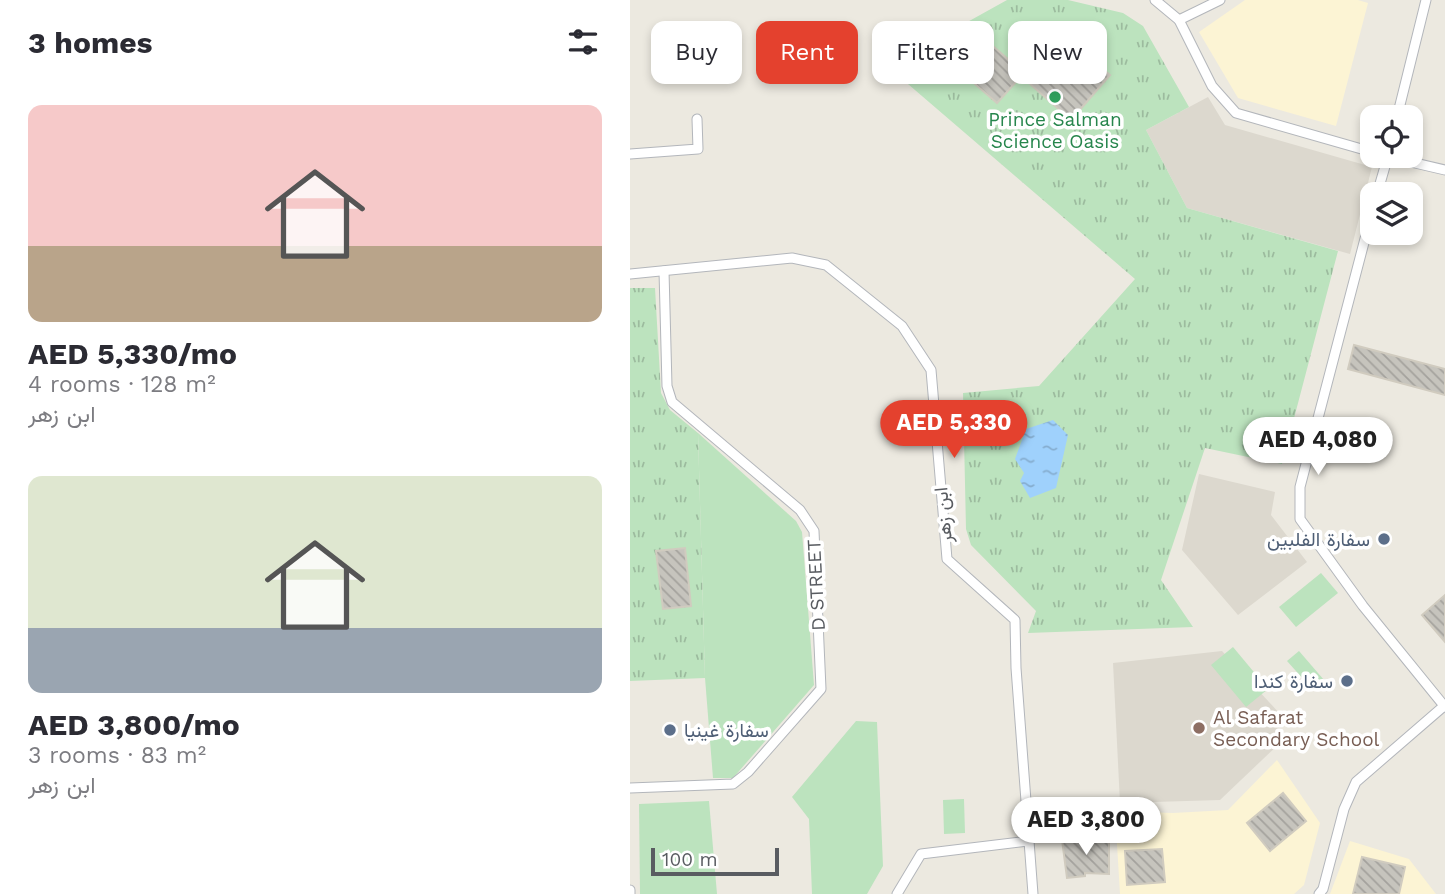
<!DOCTYPE html>
<meta charset="utf-8">
<style>
body{margin:0;font-family:"Work Sans",Vazirmatn,sans-serif;background:#f2f2f3;color:#2b2b33;height:100vh;display:flex;flex-direction:column;font-size:26px;white-space:nowrap}
*{box-sizing:border-box;margin:0}
p{font-size:23px;color:#7c7c81}
.icon{flex:none;width:38px;height:38px;fill:none;stroke:currentColor;stroke-width:2;stroke-linecap:round;stroke-linejoin:round}
.map{position:relative;flex:1;overflow:hidden}
.panel{display:flex;flex-direction:column;background:#fff;width:630px}
.panel>*{flex:none}
.guide{position:absolute;left:21px;top:21px;width:665px;height:63px;display:flex;gap:14px}
.fabs{position:absolute;left:730px;top:105px;display:grid;gap:14px}
.fabs a{display:grid;place-items:center;width:63px;height:63px;border-radius:14px;background:#fff;box-shadow:0 4px 10px #0003;font-size:35px}
.scale{position:absolute;left:21px;bottom:18px;width:128px;box-sizing:border-box;padding-left:7px;border:4px solid #595c61;border-top:0;font-size:19px;line-height:24px;white-space:nowrap;color:#595c61;-webkit-text-stroke:5px #fff;paint-order:stroke}
.price{position:absolute;translate:-50% -60px;padding:0 16px;border-radius:24px;background:#fff;color:#222;font-size:23px;line-height:46px;filter:drop-shadow(0 2px 4px #0008)}
.price::after{content:'';position:absolute;left:50%;top:42px;width:21px;height:16px;margin-left:-10px;background:inherit;clip-path:polygon(0 0,100% 0,50% 100%)}
.price.selected{background:#e4412e;color:#fff}
ul{padding:0;list-style:none}
li{display:grid;align-content:center;gap:14px;height:371px;padding:0 28px}
li span{display:grid;place-items:center;height:217px;border-radius:14px;color:#555}
li>.icon{margin-inline-start:auto}
span .icon{width:126px;height:126px;fill:#fffc;stroke-width:1}
li b{font-size:30px}
h2{display:flex;justify-content:space-between;align-items:center;height:84px;padding:0 28px;font-size:30px}
.chip{padding:0 24px;border-radius:14px;background:#fff;box-shadow:0 4px 10px #0003;font-size:24px;line-height:63px}
.chip.selected{background:#e4412e;color:#fff}
main{display:flex;flex:1;min-height:0}
.map>svg:first-child{display:block}
.commercial{fill:#fcf4d4}
.education{fill:#dcd8ce}
.green{fill:#bce3be}
.park{fill:url(#park-tufts)}
.water{fill:url(#water-ripples)}
.building{fill:url(#building-back-hatch);stroke:#d0cbbf;stroke-width:2}
.lines{fill:none;stroke-linecap:round;stroke-linejoin:round}
.street-casing{stroke:#b3b6bb;stroke-width:11}
.street{stroke:#fff;stroke-width:9}
.leisure-dot{fill:#2e9e5b;stroke:#fff;stroke-width:2.5}
.service-dot{fill:#5c6f8a;stroke:#fff;stroke-width:2.5}
.education-dot{fill:#8d6e63;stroke:#fff;stroke-width:2.5}
.labels{text-anchor:middle;dominant-baseline:central;stroke-width:7;stroke-linejoin:round;paint-order:stroke}
.leisure-label{font-size:19px;fill:#27864d;stroke:#fff}
.street-label{font-size:19px;fill:#595c61;stroke:#fff}
.service-label{font-size:19px;fill:#4e5e75;stroke:#fff;text-anchor:end}
.education-label{font-size:19px;fill:#785e54;stroke:#fff;text-anchor:start}
</style>
<main>
<section class="panel">
<h2>3 homes<svg class="icon" aria-label="filters" viewBox="0 0 24 24"><path d="M4 7h16M4 17h16"/><circle cx="9" cy="7" r="2"/><circle cx="15" cy="17" r="2"/></svg></h2>
<ul>
<li><span style="background:linear-gradient(#f6c9c9 65%,#b9a48a 0)"><svg class="icon" aria-label="home" viewBox="0 0 24 24"><path d="M3 11l9-7 9 7M6 9v11h12V9"/></svg></span><div><b>AED 5,330/mo</b><p>4 rooms · 128 m²</p><p>ابن زهر</p></div></li>
<li><span style="background:linear-gradient(#dfe7d0 70%,#9aa5b1 0)"><svg class="icon" aria-label="home" viewBox="0 0 24 24"><path d="M3 11l9-7 9 7M6 9v11h12V9"/></svg></span><div><b>AED 3,800/mo</b><p>3 rooms · 83 m²</p><p>ابن زهر</p></div></li>
</ul>
</section>
<div class="map">
<svg width="815" height="894" viewBox="0 0 815 894">
<defs>
<pattern id="park-tufts" width="24" height="20" patternUnits="userSpaceOnUse" patternTransform="scale(1.75)"><rect width="24" height="20" fill="#bce3be"/><path d="M3 7l-1-3M5 7V3M7 7l1-3M15 17l-1-3M17 17v-4M19 17l1-3" fill="none" stroke="#9cbb9e"/></pattern>
<pattern id="water-ripples" width="26" height="14" patternUnits="userSpaceOnUse" patternTransform="scale(1.75)"><rect width="26" height="14" fill="#9fd1fc"/><path d="M2 4q2-2 4 0t4 0M15 11q2-2 4 0t4 0" fill="none" stroke="#85adcf"/></pattern>
<pattern id="building-back-hatch" width="6" height="6" patternUnits="userSpaceOnUse" patternTransform="scale(1.75)"><rect width="6" height="6" fill="#c6c4bd"/><path d="M-1 5l2 2M0 0l6 6M5-1l2 2" fill="none" stroke="#a4a29d"/></pattern>
</defs>
<rect width="100%" height="100%" fill="#ece9e0"/>
<!-- commercial -->
<g class="commercial">
<polygon points="615,0 728,0 738,3 706,126 608,98 569,32"/>
<polygon points="647,760 690,823 674,885 664,894 490,894 485,811 543,813 598,810"/>
<polygon points="720,841 779,859 806,894 700,894"/>
</g>
<!-- education -->
<g class="education">
<polygon points="578,97 595,125 742,167 720,254 557,208 516,130"/>
<polygon points="569,474 645,492 641,515 677,562 608,615 552,550"/>
<polygon points="592,651 651,715 652,741 590,800 490,803 483,663"/>
</g>
<!-- green -->
<g class="green">
<polygon points="68,433 166,521 172,532 184,685 103,778 83,778 75,678"/>
<polygon points="691,573 708,593 666,627 649,607"/>
<polygon points="603,647 638,689 616,707 581,665"/>
<polygon points="669,651 694,680 683,690 657,661"/>
<polygon points="226,721 247,722 253,866 237,894 182,894 179,819 162,797"/>
<polygon points="334,799 335,833 314,834 313,800"/>
<polygon points="79,801 87,894 10,894 9,804"/>
</g>
<!-- park -->
<g class="park">
<polygon points="377,0 438,0 493,13 513,26 559,107 516,130 557,208 708,251 652,464 575,448 531,580 563,627 398,633 406,611 341,545 336,529 333,393 409,386 505,279 264,72 251,70"/>
<polygon points="0,288 25,288 31,393 40,410 68,433 75,678 0,681"/>
</g>
<!-- water -->
<polygon class="water" points="423,420 438,435 426,488 400,498 390,481 394,473 385,459 396,429"/>
<!-- building -->
<g class="building">
<polygon points="349,34 394,73 367,103 323,65"/>
<polygon points="438,40 480,75 441,120 400,84"/>
<polygon points="724,345 815,369 815,395 718,369"/>
<polygon points="55,548 61,606 33,609 26,551"/>
<polygon points="815,595 815,642 792,615"/>
<polygon points="653,793 676,821 640,851 617,823"/>
<polygon points="450,838 479,839 479,874 455,873 455,876 437,878 432,840"/>
<polygon points="532,849 535,882 497,885 495,851"/>
<polygon points="732,857 775,867 769,894 723,894"/>
</g>
<g class="lines">
<!-- street casing -->
<g class="street-casing">
<g id="street">
<polyline points="525,0 549,20 582,86 606,113 742,152"/>
<polyline points="549,20 590,0"/>
<polyline points="767,117 796,0"/>
<polyline points="0,154 68,149 67,119"/>
<polyline points="755,156 815,170"/>
<polyline points="747,194 758,156"/>
<polyline points="742,212 670,487 670,519 733,606 815,707"/>
<polyline points="0,274 162,258 196,265 272,326 301,370 317,559 385,620 386,668 403,894"/>
<polyline points="0,788 103,784 118,772 191,689 184,531 170,510 42,402 37,386 34,271"/>
<polyline points="0,890 0,894"/>
<polyline points="267,894 291,854 398,841"/>
<polyline points="689,894 693,889 714,809 726,782 814,706"/>
</g>
</g>
<!-- street -->
<use href="#street" class="street"/>
</g>
<!-- markers -->
<circle class="leisure-dot" cx="425" cy="97" r="7"/>
<g class="service-dot">
<circle cx="754" cy="539" r="7"/>
<circle cx="717" cy="681" r="7"/>
<circle cx="40" cy="730" r="7"/>
</g>
<circle class="education-dot" cx="569" cy="728" r="7"/>
<g class="labels">
<!-- leisure labels -->
<g class="leisure-label">
<text x="425" y="119">Prince Salman<tspan x="425" dy="22">Science Oasis</tspan></text>
</g>
<!-- street labels -->
<g class="street-label">
<text transform="translate(313 515) rotate(-95)">ابن زهر</text>
<text transform="translate(186 585) rotate(-93)">D STREET</text>
</g>
<!-- service labels -->
<g class="service-label">
<text x="740" y="539">سفارة الفلبين</text>
<text x="703" y="681">سفارة كندا</text>
<text x="54" y="730" text-anchor="start">سفارة غينيا</text>
</g>
<!-- education labels -->
<g class="education-label">
<text x="583" y="717">Al Safarat<tspan x="583" dy="22">Secondary School</tspan></text>
</g>
</g>
</svg>
<div class="fabs">
<a><svg class="icon" aria-label="locate" viewBox="0 0 24 24"><circle cx="12" cy="12" r="6"/><path d="M12 2v4M12 18v4M2 12h4M18 12h4"/></svg></a>
<a><svg class="icon" aria-label="layers" viewBox="0 0 24 24"><path d="M12 4l9 5-9 5-9-5zM3 14l9 5 9-5"/></svg></a>
</div>
<div class="scale">100 m</div>
<b class="price selected" style="left:324px;top:460px">AED 5,330</b>
<b class="price" style="left:688px;top:477px">AED 4,080</b>
<b class="price" style="left:456px;top:857px">AED 3,800</b>
<div class="guide">
<a class="chip">Buy</a>
<a class="chip selected">Rent</a>
<a class="chip">Filters</a>
<a class="chip">New</a>
</div>
</div>
</main>
